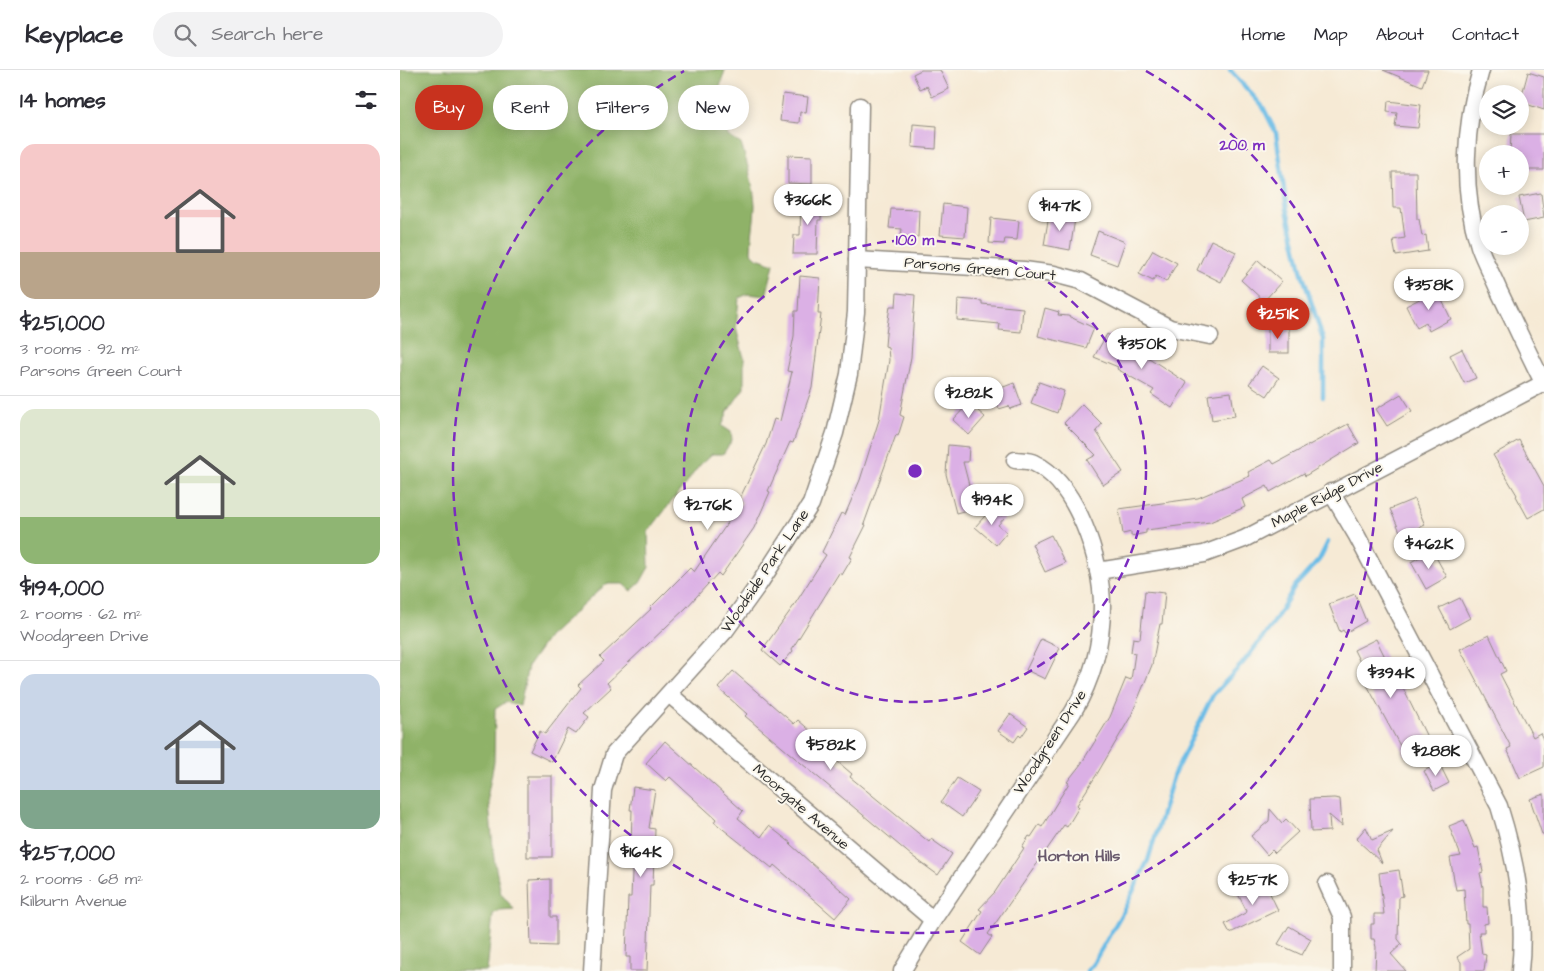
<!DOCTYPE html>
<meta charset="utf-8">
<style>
body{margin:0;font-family:"Architects Daughter",sans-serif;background:#f2f2f3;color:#2b2b33;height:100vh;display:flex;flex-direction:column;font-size:19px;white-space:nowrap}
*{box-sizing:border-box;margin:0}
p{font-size:16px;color:#7c7c81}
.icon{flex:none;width:28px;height:28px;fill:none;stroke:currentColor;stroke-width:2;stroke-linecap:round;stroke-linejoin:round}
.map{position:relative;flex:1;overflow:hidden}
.panel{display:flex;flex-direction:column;background:#fff;width:400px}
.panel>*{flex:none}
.banner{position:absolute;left:15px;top:15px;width:475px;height:45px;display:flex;gap:10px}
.controls{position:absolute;left:1079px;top:15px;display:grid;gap:10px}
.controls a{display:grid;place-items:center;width:50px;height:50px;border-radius:50%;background:#fff;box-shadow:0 2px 12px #0003;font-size:25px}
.price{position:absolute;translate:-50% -42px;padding:0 11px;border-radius:18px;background:#fff;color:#222;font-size:16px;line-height:32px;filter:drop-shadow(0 1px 2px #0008)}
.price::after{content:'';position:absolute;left:50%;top:30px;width:15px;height:11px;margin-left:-8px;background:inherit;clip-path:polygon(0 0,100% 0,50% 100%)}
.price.selected{background:#c8321e;color:#fff}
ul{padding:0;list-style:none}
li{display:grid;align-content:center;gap:10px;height:265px;padding:0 20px}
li+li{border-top:1px solid #e1e1e2}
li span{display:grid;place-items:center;height:155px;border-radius:15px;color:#555}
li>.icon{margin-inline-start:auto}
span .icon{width:90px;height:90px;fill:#fffc;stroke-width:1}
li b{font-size:21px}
h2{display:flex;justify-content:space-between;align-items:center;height:60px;padding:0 20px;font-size:21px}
.tag{padding:0 18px;border-radius:22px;background:#fff;box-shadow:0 2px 12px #0003;font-size:18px;line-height:45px}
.tag.selected{background:#c8321e;color:#fff}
header{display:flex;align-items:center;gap:30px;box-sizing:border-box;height:70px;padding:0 25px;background:#fff;border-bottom:1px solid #e1e1e2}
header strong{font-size:24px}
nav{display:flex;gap:28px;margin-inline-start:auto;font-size:18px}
.search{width:350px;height:45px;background:#f2f2f3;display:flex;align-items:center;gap:12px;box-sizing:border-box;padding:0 18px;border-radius:28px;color:#7c7c81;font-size:19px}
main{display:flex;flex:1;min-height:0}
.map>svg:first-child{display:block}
.forest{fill:#8fb267;stroke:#5d6e49}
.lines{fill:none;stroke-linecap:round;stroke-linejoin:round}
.stream{stroke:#6bbce6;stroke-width:4.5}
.building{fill:#dbb0e5}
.minor-casing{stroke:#908a80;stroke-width:19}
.minor{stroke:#fff;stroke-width:16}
.ring{fill:none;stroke:#7b2cbf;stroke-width:2.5;stroke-dasharray:9 6}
.labels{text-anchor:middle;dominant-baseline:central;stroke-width:4;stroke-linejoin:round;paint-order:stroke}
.street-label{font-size:15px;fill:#2b2b2b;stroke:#fbf7ec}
.neighbourhood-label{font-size:16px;font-weight:bold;fill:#695a6c;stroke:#fbf7ec}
.centre{fill:#7b2cbf;stroke:#fbf7ec;stroke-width:2.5}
.ring-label{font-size:15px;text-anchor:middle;font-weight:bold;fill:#7b2cbf;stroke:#fbf7ec;stroke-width:4;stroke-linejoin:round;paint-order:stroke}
</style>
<header>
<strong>Keyplace</strong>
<div class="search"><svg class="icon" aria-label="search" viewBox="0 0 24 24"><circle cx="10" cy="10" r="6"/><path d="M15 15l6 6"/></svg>Search here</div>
<nav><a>Home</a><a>Map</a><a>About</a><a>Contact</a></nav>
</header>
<main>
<section class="panel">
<h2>14 homes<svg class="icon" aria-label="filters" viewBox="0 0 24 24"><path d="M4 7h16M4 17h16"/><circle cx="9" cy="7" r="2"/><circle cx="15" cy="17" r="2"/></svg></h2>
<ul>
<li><span style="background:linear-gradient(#f6c9c9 70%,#b9a48a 0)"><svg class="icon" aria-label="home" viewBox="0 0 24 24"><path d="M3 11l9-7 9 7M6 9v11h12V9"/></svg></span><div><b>$251,000</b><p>3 rooms · 92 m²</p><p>Parsons Green Court</p></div></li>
<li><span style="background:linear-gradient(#dfe7d0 70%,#8fb573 0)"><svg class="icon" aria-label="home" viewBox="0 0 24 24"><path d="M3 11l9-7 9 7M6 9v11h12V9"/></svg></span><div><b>$194,000</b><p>2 rooms · 62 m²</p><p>Woodgreen Drive</p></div></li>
<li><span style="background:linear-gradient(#c9d6e8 75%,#7fa58c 0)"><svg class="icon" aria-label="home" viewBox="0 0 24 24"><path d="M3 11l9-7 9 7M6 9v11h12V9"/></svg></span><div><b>$257,000</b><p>2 rooms · 68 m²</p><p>Kilburn Avenue</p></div></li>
</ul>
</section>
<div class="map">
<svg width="1144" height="901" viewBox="0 0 1144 901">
<rect width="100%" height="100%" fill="#fbf7ec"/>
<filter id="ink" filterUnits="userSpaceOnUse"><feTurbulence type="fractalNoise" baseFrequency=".02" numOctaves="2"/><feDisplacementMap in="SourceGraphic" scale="10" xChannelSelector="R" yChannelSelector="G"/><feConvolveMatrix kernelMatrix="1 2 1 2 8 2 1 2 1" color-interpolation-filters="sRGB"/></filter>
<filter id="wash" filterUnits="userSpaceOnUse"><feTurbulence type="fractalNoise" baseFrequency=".0096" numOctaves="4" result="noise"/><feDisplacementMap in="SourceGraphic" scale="20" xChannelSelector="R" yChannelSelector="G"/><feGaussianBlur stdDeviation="1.12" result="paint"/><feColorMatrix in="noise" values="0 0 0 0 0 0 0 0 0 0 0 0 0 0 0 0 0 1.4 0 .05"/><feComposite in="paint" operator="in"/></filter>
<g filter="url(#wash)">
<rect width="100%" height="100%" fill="#f6ead5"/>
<!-- forest -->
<path class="forest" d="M0 0H325L319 20 323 51 328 66 341 74C347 93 354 115 355 135 355 150 351 166 351 182L357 188 374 194 366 226 348 224 339 228 336 258 344 288V318L328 341 322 356 331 362 332 370 323 384H312L300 395 248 462 249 497 240 513 231 521 223 514H206L148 567 128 596 120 636 106 632 95 639 94 692 88 723 94 789 101 824 114 839 100 840 93 844 87 901H0Z"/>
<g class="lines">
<!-- stream -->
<g class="stream">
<polyline points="830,0 863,37 876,63 887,140 901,200 923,269 923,327"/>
<polyline points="687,901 693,894 725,838 748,790 774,704 813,625 842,594 873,554 895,516 919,490 928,472"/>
</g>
</g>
<g id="blocks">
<!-- building -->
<g class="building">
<polygon points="521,0 540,0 549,19 532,27 527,16 520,19 513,4"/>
<polygon points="983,0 1028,0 1022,16"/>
<polygon points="1128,2 1144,7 1144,40 1120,32"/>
<polygon points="383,24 408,27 406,43 400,42 399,53 380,51"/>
<polygon points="988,31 1021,35 1018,58 995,56 997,43 987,42"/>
<polygon points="513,54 537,56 536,79 512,77"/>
<polygon points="1111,64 1144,64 1144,100 1120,100 1120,84 1110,84"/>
<polygon points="388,85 412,86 412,114 388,113"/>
<polygon points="992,102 1016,102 1017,149 1019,149 1022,166 1026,165 1028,181 996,186 993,170 1005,168 1001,138 993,138"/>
<polygon points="1141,123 1144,148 1124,152 1119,127"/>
<polygon points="401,125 421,125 421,150 418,150 417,184 393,184 394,165 400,165"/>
<polygon points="543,134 567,137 565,167 540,165"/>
<polygon points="491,139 519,140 518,167 501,166 502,159 489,158"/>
<polygon points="649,145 675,149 670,180 644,175"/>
<polygon points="591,148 619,151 617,170 605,169 604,174 589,173"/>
<polygon points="698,161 725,172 717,195 690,185"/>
<polygon points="811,170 836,182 821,212 797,200"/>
<polygon points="753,180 777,193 766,212 756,206 753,211 739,204"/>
<polygon points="858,190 882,211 864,231 841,210"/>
<polygon points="400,206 420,208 418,244 421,244 412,318 393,373 390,372 368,421 370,422 354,458 321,506 318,503 286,538 207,613 211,618 184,643 189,647 176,664 168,659 152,692 130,681 140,661 145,664 181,618 178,615 204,591 200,587 251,539 250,538 290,498 294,502 342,432 339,430 366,374 374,349 380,351 392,302 387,301 394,266 395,241 398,241"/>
<polygon points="1037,220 1051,249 1029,261 1026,253 1017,258 1006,236"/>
<polygon points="497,223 515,225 511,287 500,345 504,347 498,366 496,365 464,454 466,455 450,487 452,488 442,505 439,503 392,579 393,581 380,596 362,580 393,537 426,485 422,482 441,443 445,445 460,410 479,350 489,290 488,277 485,276 486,264 490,236 496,236"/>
<polygon points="558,229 582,231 582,234 623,238 621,262 599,260 600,254 557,250"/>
<polygon points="645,238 659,242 658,245 668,246 694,258 686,278 638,266"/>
<rect x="868" y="257" width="21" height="26"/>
<polygon points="707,264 750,287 749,288 787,313 772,338 751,324 754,320 717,299 718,297 694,287"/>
<polygon points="1062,279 1076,308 1064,313 1050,285"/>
<polygon points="862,296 879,308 867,326 849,314"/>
<polygon points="639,312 664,321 657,343 631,333"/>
<polygon points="614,313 622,335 610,339 609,336 599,339 593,321"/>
<polygon points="831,322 835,346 812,350 808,325"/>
<polygon points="1001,324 1012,341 987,356 976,339"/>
<polygon points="569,333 585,347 569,365 553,350"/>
<polygon points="682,334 702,354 696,361 723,402 703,415 687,390 696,385 664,353"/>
<polygon points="948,354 959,373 905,406 904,403 870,422 867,416 842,429 845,437 810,452 746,460 746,463 731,466 731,462 723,464 719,439 798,428 850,406 848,402 871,390 874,394"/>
<polygon points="1119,370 1144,416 1144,439 1128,448 1116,426 1117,425 1093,385"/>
<polygon points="548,375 569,377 568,392 563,392 575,438 556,443 546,404"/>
<polygon points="1014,429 1025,455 1002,466 990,439"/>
<polygon points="593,437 604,448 598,455 607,462 596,475 575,457"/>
<polygon points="651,465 665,493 645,502 632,474"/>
<polygon points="1032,480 1047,507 1026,519 1011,492"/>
<polygon points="745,521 765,523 762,554 760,554 752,595 731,646 697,704 677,735 679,737 667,757 664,755 588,864 592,867 580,885 562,872 582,841 579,839 595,822 624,778 622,777 629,766 631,767 639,755 642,757 669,713 667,712 681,694 710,647 726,608 731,610 735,583 731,582 733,568 740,569"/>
<polygon points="955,524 966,551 945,563 943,560 940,562 929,534"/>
<polygon points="1060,528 1070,548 1050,559 1039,538"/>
<polygon points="1089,565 1106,601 1100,604 1133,667 1140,663 1144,671 1144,697 1120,708 1107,679 1111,677 1060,579"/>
<polygon points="641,569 660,578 645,609 626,600"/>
<polygon points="976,569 987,591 983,593 992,611 998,608 1029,671 1005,685 967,615 970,613 954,580"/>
<polygon points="333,601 394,654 398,650 420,669 416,673 452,704 450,707 529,772 531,769 552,784 538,805 512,786 345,646 347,644 318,618"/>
<polygon points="610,644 628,657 621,667 619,665 614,672 598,661"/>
<polygon points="265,671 343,741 338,748 361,767 369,756 391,773 390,774 451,829 435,848 374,795 372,798 314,752 316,749 270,707 266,711 246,693"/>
<polygon points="1039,693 1049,713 1034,721 1024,701"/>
<rect x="127" y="706" width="25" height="81"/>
<polygon points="557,708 579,722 562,747 541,732"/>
<polygon points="233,717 255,720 249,758 255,759 253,815 250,815 247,901 230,901 230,887 226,887 228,827 231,827 233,780 231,780 232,740 230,740"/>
<polygon points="1144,724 1144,764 1142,764 1130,729"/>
<polygon points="934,728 940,729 942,756 929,745 930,761 911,762 910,729"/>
<polygon points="870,739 882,753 886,749 898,762 875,783 872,780 867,785 851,766 869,751"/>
<polygon points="1064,750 1075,778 1078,777 1083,802 1080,803 1083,817 1083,837 1087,837 1088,853 1084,854 1084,862 1079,862 1082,884 1086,885 1084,901 1061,901 1061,892 1057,887 1069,879 1068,854 1066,854 1064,819 1056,820 1050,788 1061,786 1049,756"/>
<polygon points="966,757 972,770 993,761 977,780 982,793 956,769"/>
<polygon points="999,800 1003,826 999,827 998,869 1002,874 991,884 1006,901 975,901 976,877 974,869 971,869 971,854 974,854 974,844 984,844 979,803"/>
<polygon points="150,809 150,847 156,847 156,876 131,875 129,810"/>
<polygon points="863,809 878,840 830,863 825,854 847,842 837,822"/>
<polygon points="889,856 911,869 902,885 878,874"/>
</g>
</g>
</g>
<g filter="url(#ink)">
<use href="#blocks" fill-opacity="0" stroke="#908a80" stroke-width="1"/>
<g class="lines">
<!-- minor casing -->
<g class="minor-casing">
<g id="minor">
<path d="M1081 0C1064 56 1061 119 1079 176 1084 191 1093 206 1099 221 1114 252 1128 283 1144 314"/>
<polyline points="457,190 624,200 654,204 681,211 770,258 810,266"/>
<path d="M931 422 957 466 1099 736C1116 790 1126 844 1120 901"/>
<polyline points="698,501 804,484 844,469 1144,313"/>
<polyline points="269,624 533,850"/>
<polyline points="927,814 942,847 942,901"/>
<polyline points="192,901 203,720 214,684 325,561 359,514 411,434 435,363 449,304 456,242 460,36"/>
<path d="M502 901 533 850 673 642C692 610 702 573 702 536 702 491 677 413 634 393 628 390 621 391 615 390"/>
</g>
</g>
<!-- minor -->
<use href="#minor" class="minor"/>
</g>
</g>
<!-- distance rings -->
<g class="ring">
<circle cx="515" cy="401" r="231"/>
<path d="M746 1A462 462 0 1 1 284 1"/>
</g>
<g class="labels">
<!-- street labels -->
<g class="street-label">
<text transform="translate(580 199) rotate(5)">Parsons Green Court</text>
<text transform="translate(927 425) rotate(-28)">Maple Ridge Drive</text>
<text transform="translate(365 501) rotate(-56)">Woodside Park Lane</text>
<text transform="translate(650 672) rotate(-57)">Woodgreen Drive</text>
<text transform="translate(401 737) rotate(41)">Moorgate Avenue</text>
</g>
<!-- neighbourhood labels -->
<g class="neighbourhood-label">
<text x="679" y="786">Horton Hills</text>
</g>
</g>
<circle cx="515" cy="401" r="8" class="centre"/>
<g class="ring-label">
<text x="842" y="80">200 m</text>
<text x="515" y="175">100 m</text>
</g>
</svg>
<div class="controls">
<a><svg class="icon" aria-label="layers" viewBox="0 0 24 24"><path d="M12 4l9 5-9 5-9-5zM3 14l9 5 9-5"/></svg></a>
<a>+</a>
<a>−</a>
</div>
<b class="price" style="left:408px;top:156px">$366K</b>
<b class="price" style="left:660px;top:162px">$147K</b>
<b class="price" style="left:1029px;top:241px">$358K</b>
<b class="price selected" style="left:878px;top:270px">$251K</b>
<b class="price" style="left:742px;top:300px">$350K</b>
<b class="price" style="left:569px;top:349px">$282K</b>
<b class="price" style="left:592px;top:456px">$194K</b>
<b class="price" style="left:308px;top:461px">$276K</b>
<b class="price" style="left:1029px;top:500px">$462K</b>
<b class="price" style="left:991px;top:629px">$394K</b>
<b class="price" style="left:431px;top:701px">$582K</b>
<b class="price" style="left:1036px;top:707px">$288K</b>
<b class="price" style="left:241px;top:808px">$164K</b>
<b class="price" style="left:853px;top:836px">$257K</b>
<div class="banner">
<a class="tag selected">Buy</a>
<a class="tag">Rent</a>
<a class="tag">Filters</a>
<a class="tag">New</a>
</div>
</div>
</main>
